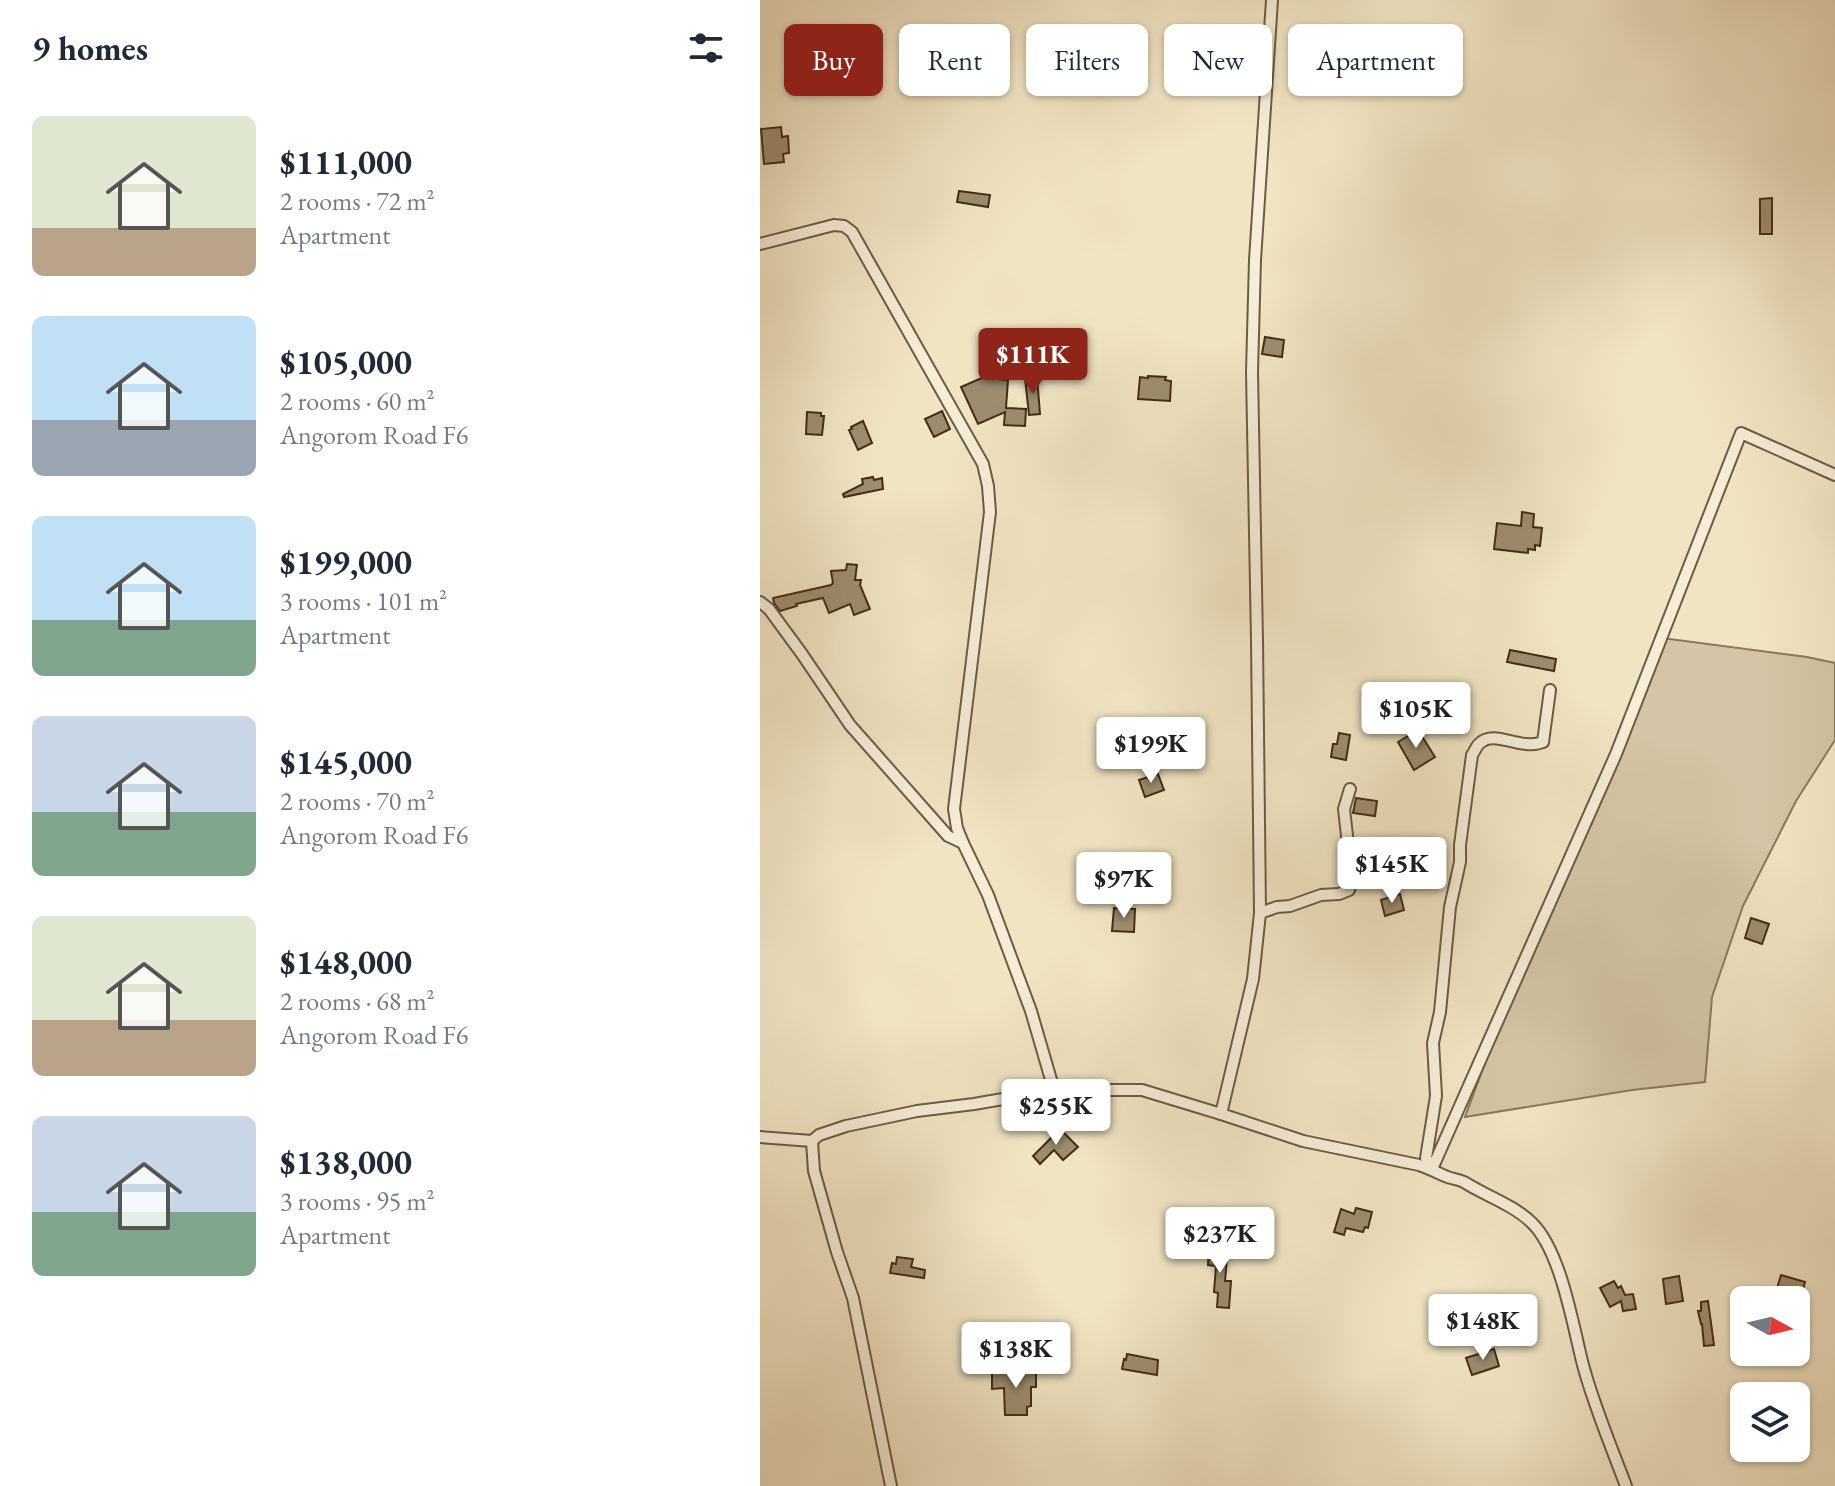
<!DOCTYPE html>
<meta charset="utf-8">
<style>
body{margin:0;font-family:"EB Garamond",serif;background:#f2f2f3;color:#1f2937;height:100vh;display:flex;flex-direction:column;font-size:30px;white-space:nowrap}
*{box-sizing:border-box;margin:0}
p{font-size:26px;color:#747a83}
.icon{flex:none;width:44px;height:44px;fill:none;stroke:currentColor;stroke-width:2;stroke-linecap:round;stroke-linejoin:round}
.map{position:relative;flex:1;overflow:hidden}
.drawer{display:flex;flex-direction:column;background:#fff;width:760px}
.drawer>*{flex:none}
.banner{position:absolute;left:24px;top:24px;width:760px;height:72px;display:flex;gap:16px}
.needle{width:52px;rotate:98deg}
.controls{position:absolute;left:970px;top:1286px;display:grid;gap:16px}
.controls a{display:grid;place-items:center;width:80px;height:80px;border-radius:12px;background:#fff;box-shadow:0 2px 6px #0004;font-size:40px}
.price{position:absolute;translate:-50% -68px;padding:0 18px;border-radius:8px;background:#fff;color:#222;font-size:26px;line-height:52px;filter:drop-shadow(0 2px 4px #0008)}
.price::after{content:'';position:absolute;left:50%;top:48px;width:24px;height:18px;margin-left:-12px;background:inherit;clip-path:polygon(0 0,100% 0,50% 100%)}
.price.on{background:#8f2418;color:#fff}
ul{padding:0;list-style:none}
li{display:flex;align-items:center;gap:24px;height:200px;padding:0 32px}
li span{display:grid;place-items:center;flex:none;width:224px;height:160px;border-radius:12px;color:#555}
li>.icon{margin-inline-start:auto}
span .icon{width:96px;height:96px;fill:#fffc;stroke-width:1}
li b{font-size:34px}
h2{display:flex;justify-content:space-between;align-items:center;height:96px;padding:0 32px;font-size:34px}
.tag{padding:0 28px;border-radius:12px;background:#fff;box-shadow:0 2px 6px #0004;font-size:28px;line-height:72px}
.tag.on{background:#8f2418;color:#fff}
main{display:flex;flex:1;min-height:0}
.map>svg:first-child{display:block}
.green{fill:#d3c5a5;stroke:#8a7a5c;stroke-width:2}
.building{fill:#9d8d6f;stroke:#422e13;stroke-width:2}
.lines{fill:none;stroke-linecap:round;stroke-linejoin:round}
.minor-casing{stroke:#6e5c3f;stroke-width:14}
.minor{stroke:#f6edd8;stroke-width:10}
</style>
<main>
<section class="drawer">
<h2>9 homes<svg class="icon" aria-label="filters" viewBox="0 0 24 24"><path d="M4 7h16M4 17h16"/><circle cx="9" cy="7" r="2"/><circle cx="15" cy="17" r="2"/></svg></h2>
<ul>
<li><span style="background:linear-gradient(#dfe7d0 70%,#b9a48a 0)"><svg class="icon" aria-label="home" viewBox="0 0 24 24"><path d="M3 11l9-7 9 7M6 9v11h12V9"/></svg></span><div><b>$111,000</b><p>2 rooms · 72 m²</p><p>Apartment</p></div></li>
<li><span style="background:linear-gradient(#bfe0f5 65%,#9aa5b1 0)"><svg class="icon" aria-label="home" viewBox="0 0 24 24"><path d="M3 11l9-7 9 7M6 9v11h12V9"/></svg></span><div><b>$105,000</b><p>2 rooms · 60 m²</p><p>Angorom Road F6</p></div></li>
<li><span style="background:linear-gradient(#bfe0f5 65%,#7fa58c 0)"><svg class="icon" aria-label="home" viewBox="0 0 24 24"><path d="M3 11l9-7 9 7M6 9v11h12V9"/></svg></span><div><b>$199,000</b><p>3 rooms · 101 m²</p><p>Apartment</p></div></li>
<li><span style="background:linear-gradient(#c9d6e8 60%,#7fa58c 0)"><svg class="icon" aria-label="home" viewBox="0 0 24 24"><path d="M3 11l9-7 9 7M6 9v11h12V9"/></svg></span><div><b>$145,000</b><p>2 rooms · 70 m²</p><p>Angorom Road F6</p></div></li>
<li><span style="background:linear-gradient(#dfe7d0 65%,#b9a48a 0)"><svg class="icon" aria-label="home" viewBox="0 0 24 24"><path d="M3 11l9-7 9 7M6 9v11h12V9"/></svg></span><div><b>$148,000</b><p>2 rooms · 68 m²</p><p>Angorom Road F6</p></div></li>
<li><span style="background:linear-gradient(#c9d6e8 60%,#7fa58c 0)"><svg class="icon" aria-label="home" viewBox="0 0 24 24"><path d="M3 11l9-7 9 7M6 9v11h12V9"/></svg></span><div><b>$138,000</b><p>3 rooms · 95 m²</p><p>Apartment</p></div></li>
</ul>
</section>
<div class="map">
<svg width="1075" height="1486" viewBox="0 0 1075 1486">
<rect width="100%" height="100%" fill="#f1e4c3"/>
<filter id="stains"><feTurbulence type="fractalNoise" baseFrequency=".0025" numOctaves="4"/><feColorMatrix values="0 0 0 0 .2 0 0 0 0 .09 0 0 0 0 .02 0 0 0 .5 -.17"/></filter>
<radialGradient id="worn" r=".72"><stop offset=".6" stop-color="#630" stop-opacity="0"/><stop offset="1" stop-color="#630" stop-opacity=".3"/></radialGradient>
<!-- green -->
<polygon class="green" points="902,638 1047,657 1075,663 1075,740 1036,801 983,906 952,997 945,1082 872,1090 705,1117 756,980"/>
<!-- building -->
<g class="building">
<polygon points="556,56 569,58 567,78 572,79 571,90 553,88"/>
<polygon points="21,127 22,137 28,136 29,153 23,154 24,162 4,164 1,129"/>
<polygon points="199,191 230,195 228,207 197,202"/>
<polygon points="1012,198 1012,234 1000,234 1000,199"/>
<polygon points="505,337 524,340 522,357 502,354"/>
<polygon points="236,360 238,379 248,380 246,408 266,409 265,426 244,425 245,412 218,424 201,387 224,377 225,361"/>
<polygon points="388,376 406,377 405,380 411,381 410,401 378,399 380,377 388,378"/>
<polygon points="277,377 280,414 269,415 265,378"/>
<polygon points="182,411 190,429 174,437 165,419"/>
<polygon points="47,412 61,413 61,416 64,416 62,435 46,434"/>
<polygon points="103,421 112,443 98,450 89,430 92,429 91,427"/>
<polygon points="113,477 114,480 122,478 123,489 84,497 83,494 103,484 102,479"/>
<polygon points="762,512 774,514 773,527 782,528 780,546 775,545 775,550 768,549 768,553 734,549 737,523 761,526"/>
<polygon points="87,564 97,565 95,580 101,580 100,585 110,609 94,615 90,604 69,613 63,598 36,604 37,606 20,611 14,603 13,598 71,585 73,583 71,571 86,570"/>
<polygon points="750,650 796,659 794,671 747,662"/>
<polygon points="658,730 675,757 654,770 638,742"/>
<polygon points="579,733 590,735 586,760 571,757 573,744 577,744"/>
<polygon points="398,774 404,790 385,797 379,780"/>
<polygon points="596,798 617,801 615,816 593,813"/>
<polygon points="640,894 644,910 625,916 621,900"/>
<polygon points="354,908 375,909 374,932 352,931"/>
<polygon points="991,918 1009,924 1002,944 985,938"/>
<polygon points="300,1129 318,1147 303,1160 294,1150 280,1164 273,1156"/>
<polygon points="596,1208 612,1212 608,1228 605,1227 603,1232 586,1228 584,1235 574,1232 581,1209 594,1214"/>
<polygon points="449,1246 468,1248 465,1281 471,1281 469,1308 457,1307 458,1293 454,1292 456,1266 448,1265"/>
<polygon points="137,1257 153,1259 151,1267 165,1270 164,1278 130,1273 132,1263 136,1264"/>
<polygon points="1021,1275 1045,1282 1041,1298 1034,1297 1033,1300 1020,1300 1022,1293 1016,1292"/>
<polygon points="919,1276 923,1301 906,1304 903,1279"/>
<polygon points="854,1281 858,1288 861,1286 865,1295 873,1294 876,1309 863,1311 861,1301 850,1307 840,1288"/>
<polygon points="948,1301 954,1345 944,1346 942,1324 941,1324 938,1311 941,1311 941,1302"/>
<polygon points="734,1349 739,1366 712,1375 706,1358"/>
<polygon points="367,1354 398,1360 397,1375 362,1369 364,1359 366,1360"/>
<polygon points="276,1371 276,1387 271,1387 271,1406 267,1407 267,1415 245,1415 244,1388 232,1389 232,1372"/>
</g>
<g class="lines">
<!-- minor casing -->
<g class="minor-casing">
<g id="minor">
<polyline points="0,244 74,225 84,226 92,232 223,464 228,486 230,512 194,809 197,828 203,843 228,895 271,1011 294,1090"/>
<polyline points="0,602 9,609 42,654 90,725 188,836 203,843"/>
<path d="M790 690 783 742C760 751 735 729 720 743 716 746 715 751 712 755L700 845V862L690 907 680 1012 673 1043 676 1096 666 1158 672 1169 856 754 981 433 1075 475"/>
<path d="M590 789 584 809 591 871 589 890 579 894 561 895 530 906 517 907 500 913 493 979 461 1114 543 1141 659 1165C668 1168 676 1172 685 1176 691 1179 698 1179 704 1182 726 1196 754 1205 772 1223 801 1251 813 1326 823 1365 834 1406 851 1446 866 1486"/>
<polyline points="500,913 497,640 492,372 495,260 512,0"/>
<polyline points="0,1137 52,1141"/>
<polyline points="131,1486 93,1298 77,1252 54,1171 52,1141 59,1135 86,1126 157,1111 214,1104 294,1090 382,1090 461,1114"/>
</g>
</g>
<!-- minor -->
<use href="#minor" class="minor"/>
</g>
<rect width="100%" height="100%" filter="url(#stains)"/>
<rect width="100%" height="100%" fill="url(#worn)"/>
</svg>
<div class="controls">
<a><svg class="needle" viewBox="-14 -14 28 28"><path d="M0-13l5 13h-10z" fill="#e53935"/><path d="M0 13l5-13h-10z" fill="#747a83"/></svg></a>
<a><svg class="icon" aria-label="layers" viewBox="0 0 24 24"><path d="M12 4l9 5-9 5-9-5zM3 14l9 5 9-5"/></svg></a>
</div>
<b class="price on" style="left:273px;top:396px">$111K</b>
<b class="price" style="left:656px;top:750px">$105K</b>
<b class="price" style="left:391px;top:785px">$199K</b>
<b class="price" style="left:632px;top:905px">$145K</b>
<b class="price" style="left:364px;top:920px">$97K</b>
<b class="price" style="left:296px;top:1147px">$255K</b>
<b class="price" style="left:460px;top:1275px">$237K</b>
<b class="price" style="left:723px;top:1362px">$148K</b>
<b class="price" style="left:256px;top:1390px">$138K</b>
<div class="banner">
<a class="tag on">Buy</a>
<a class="tag">Rent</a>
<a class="tag">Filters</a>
<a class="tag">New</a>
<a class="tag">Apartment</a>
</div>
</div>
</main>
